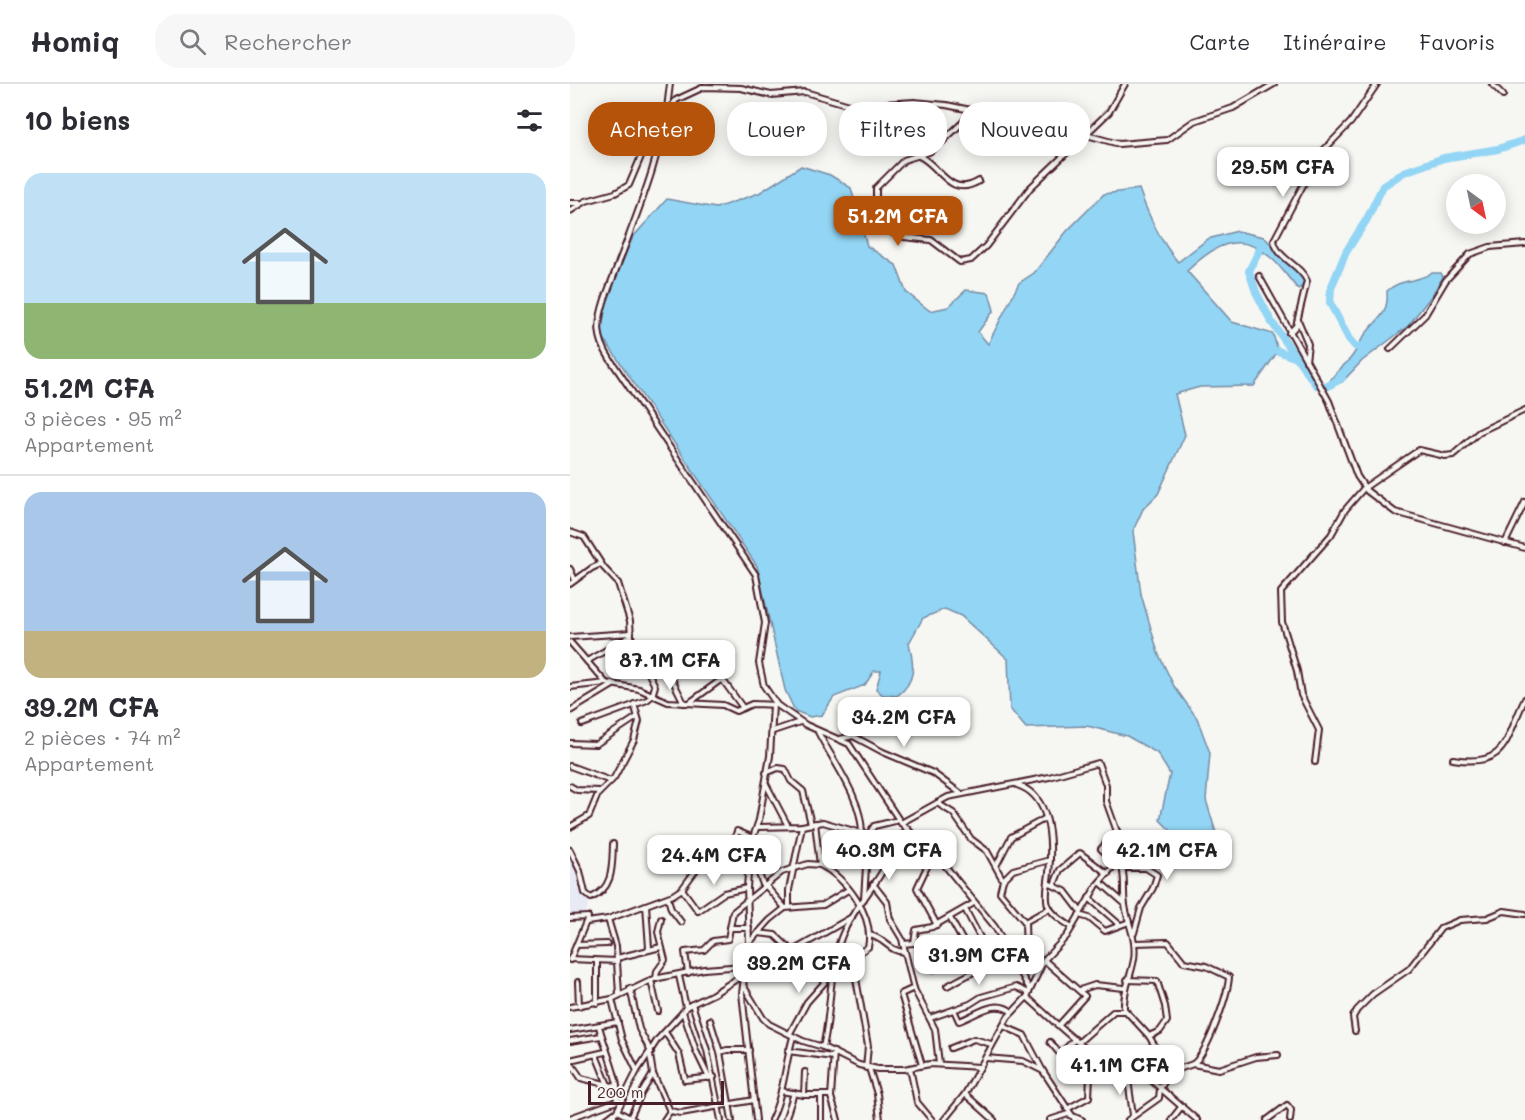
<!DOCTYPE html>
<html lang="fr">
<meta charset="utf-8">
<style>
body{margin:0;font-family:Mali,sans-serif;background:#f7f7f7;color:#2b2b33;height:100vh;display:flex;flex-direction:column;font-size:22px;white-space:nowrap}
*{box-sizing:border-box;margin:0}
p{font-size:20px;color:#7c7c81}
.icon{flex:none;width:33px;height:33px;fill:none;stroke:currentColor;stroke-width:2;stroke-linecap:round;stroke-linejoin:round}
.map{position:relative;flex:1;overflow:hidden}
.details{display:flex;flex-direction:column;background:#fff;width:570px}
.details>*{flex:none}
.guide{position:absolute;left:18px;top:18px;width:570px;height:54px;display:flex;gap:12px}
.needle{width:39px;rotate:147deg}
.fabs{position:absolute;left:876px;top:90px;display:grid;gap:12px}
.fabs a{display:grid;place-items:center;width:60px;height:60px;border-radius:50%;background:#fff;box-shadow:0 3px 15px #0003;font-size:30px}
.scale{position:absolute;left:18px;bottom:15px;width:136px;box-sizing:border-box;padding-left:6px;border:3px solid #4a1f2b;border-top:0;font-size:16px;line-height:21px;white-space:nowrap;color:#4a1f2b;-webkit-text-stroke:4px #f6f6f2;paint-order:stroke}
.price{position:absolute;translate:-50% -51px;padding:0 14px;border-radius:12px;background:#fff;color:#222;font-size:20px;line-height:39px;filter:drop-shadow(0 2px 3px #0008)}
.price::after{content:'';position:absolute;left:50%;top:36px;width:18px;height:14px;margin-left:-9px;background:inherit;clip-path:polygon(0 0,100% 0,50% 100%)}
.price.selected{background:#b45309;color:#fff}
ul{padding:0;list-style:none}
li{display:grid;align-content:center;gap:12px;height:318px;padding:0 24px}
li+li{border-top:2px solid #e1e1e2}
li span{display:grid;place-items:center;height:186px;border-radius:18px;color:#555}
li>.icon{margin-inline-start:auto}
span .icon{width:108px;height:108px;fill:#fffc;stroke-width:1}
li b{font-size:26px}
h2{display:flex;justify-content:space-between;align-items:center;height:72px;padding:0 24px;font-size:26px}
.chip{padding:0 21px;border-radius:24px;background:#fff;box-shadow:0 3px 15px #0003;font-size:21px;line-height:54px}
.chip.selected{background:#b45309;color:#fff}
header{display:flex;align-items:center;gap:36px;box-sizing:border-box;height:84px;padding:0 30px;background:#fff;border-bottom:2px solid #e1e1e2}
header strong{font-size:28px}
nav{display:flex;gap:33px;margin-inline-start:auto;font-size:21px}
.search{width:420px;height:54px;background:#f7f7f7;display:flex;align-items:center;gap:15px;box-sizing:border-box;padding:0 21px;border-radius:24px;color:#7c7c81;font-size:22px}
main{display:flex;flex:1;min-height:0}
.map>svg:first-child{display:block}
.built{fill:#e8ebf4}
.water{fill:#93d5f4;stroke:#768ca4;stroke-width:1.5}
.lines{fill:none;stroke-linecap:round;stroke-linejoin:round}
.river{stroke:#93d5f4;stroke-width:8}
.street-casing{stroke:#4a1f2b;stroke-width:8}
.street{stroke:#f6f6f2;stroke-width:4}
</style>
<header>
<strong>Homiq</strong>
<div class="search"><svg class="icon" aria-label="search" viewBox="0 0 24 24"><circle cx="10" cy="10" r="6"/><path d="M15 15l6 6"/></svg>Rechercher</div>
<nav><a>Carte</a><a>Itinéraire</a><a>Favoris</a></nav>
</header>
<main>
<section class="details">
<h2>10 biens<svg class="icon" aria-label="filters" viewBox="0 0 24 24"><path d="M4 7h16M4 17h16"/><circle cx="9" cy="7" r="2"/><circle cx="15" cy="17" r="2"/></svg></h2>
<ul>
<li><span style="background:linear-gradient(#bfe0f5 70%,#8fb573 0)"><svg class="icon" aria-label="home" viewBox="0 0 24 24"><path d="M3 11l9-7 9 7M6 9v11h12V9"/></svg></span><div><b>51.2M CFA</b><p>3 pièces · 95 m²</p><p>Appartement</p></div></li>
<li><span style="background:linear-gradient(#a9c7e8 75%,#c2b280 0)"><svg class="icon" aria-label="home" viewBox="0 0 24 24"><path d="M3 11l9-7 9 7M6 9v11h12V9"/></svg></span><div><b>39.2M CFA</b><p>2 pièces · 74 m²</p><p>Appartement</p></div></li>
</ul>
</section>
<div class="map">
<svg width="955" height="1036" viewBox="0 0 955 1036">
<rect width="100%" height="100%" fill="#f6f6f2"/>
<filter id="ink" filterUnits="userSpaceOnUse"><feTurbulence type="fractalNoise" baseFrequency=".0167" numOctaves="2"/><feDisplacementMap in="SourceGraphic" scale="12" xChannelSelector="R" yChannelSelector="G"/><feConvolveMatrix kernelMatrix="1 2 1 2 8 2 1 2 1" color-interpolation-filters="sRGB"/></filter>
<g filter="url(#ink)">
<!-- built -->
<polygon class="built" points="0,771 22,809 15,833 0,834"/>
<!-- water -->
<g class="water">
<path d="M231 82 260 91 281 104 297 162 326 181 336 208 360 227 378 223 396 206 419 209 424 226 408 248 418 260 449 199 464 189 497 147 534 110 569 105C578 131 590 157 608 178L638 155 667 147 694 153 734 194 735 201 728 205C718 194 711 182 700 173 668 145 642 163 617 187L662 238 703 250 708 267 684 302 630 303 605 310 615 351 588 410 573 425 563 447 571 510 588 569 604 602 627 634 640 669 636 716 650 762 641 776 621 781 615 761 590 736 600 690 587 669 557 652 517 642 456 644 440 625 438 575 391 532 375 525 353 534 339 559C344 581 347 597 327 612L313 611 306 605 311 587H304L295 601 264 613 252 631 240 633 225 627 215 606 187 482 28 246 41 204 63 153 97 115 146 124 189 109Z"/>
<path d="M861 189H871L873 193 862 211 838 242 792 277 772 298 763 301 760 297C765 288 773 283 779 276 786 269 789 259 794 252 807 234 819 232 817 207 831 194 846 199 861 189Z"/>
</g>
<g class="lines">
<!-- river -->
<g class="river">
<polyline points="693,159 679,187 686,208 701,237 746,301 758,302 772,294"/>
<polyline points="797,265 785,262 779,255 760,219 761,204 776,168 797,135 813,102 834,88 874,74 928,65 955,56"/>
<polyline points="708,267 724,273"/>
</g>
<!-- street casing -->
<g class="street-casing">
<g id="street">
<path d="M100 0C93 76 61 143 35 215 27 239 26 253 40 275L186 491 195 539 189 579 194 602 207 621"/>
<polyline points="922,0 933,11"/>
<polyline points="400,26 394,37 371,59 359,68 334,76 306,104 306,122 321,148 334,153 361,156 390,178 401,176 416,162 460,104 539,28 555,0"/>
<path d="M349 72C371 82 379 115 409 97"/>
<polyline points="0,119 10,119"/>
<polyline points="0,127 16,117 45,109 59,101 78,56 106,16 134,3 171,4 201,11 235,8 283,22 344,18 376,21 495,45 549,60 597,56 624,37 663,24 704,0"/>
<polyline points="689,192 759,317 787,392 797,407 825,428 955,464"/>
<polyline points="728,236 738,260 736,277"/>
<path d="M719 249 726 242 737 197C730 180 707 175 704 156L749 71 781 38 807 0"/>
<polyline points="820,265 855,231 876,196 900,170 920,163 955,160"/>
<polyline points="0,448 14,453 34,484 48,499 60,537 61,553 85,602 82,612 77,616 12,640"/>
<polyline points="935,459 955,418"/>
<polyline points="0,485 5,496"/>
<polyline points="0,500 22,484 31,480"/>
<polyline points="0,553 61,549"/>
<polyline points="0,558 36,599"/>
<polyline points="72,571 90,571 114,619"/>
<polyline points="17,577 61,552"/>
<polyline points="0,603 36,599 69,605 98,618 153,621 166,627 182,620 207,621 236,641 279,660 331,739 372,778 425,843 459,904"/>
<polyline points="119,619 152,595 173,624"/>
<polyline points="0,627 43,601"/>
<polyline points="203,647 230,638"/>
<path d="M248 648C264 679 292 714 292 750"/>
<polyline points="270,655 283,652 313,668 363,689 390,709"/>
<polyline points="0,659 26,660 67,633"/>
<path d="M883 675C938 684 935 655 955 615"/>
<polyline points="745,678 749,646 731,611 727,587 712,538 711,508 761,451 775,426 794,404 849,366 875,372 883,371 909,348 955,326"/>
<polyline points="0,682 41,697"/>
<polyline points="196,689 208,684 215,685 221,697 233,707 241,740"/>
<polyline points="196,700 218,742"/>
<path d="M447 701C482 712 482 758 479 789 478 798 475 813 478 821 482 831 494 838 502 843"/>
<polyline points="0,702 7,706 29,707"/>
<polyline points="367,719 383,729 401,755 417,767 433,796 430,808 455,838 456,872 448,883"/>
<path d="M245 739 250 781C276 794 305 832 298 863L289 869 285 889 298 962 296 984"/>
<polyline points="331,739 378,713 479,693 528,679 536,701 536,717 550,756 552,766 550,775 527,801 497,852 474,876 457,913 438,933 395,1010 374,1036"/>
<polyline points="0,743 19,732 28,710 44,694 64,656 69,637 64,620"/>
<polyline points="188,743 232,742 253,738 298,751"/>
<path d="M0 766 10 787 15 809 21 814C44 804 42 782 43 760"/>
<polyline points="363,770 347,804 367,841"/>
<polyline points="158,776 167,747 183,754"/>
<path d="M550 776C557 795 552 804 555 821 558 841 567 855 564 875 561 893 553 906 554 925L579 952 600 988"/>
<polyline points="179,779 187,785 194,803"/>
<polyline points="547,779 531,765 547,747"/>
<polyline points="426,782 441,753 476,734"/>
<polyline points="553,784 576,784 587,791 583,804 571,824 564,849"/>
<polyline points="433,796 443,786 480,776"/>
<polyline points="530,798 554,819"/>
<polyline points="478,799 495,807 511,828"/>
<polyline points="303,800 317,818 320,835 332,855 344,905 365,945 369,980"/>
<polyline points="484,801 490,786 510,769 538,790"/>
<polyline points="196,802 215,824"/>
<polyline points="112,805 128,827 154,809 177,804"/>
<polyline points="98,814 101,825 111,838"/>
<polyline points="519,814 550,841"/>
<polyline points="294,815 298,751 304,742 329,736"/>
<polyline points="76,821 79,864"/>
<polyline points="219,823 219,806 232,742"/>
<polyline points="395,825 415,863"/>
<polyline points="509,831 519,834 535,847 559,838"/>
<polyline points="0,834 18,833 0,876"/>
<polyline points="380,834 399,868"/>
<polyline points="38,835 46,862 49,910"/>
<polyline points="17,838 38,835 103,811 112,805 139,768 158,776 179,776"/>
<polyline points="455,838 480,824"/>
<polyline points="160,844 179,844"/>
<polyline points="188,849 205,851 222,867"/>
<path d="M299 851C314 853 319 868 335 868"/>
<polyline points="179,859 200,836 215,824 253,821 278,806"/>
<path d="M565 859 598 858 614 878 636 882 659 893C658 911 637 970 623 980"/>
<polyline points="333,860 344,859 346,846 362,843 404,819"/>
<polyline points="6,861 37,860"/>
<polyline points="47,874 91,863"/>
<polyline points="0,875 47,877"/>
<polyline points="474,876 515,912 489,941"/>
<polyline points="27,878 27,919"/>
<polyline points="364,885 433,855"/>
<polyline points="118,889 115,868 134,866 143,857 158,855 163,828 212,788 238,780 250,781"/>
<polyline points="86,895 87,887 95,876 88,848 91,835"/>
<polyline points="81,896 88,927"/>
<polyline points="557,896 587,897 595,922 597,937 590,947 579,952"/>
<polyline points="8,898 9,922"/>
<polyline points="173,901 193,934 199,940 233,957 253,963 289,981 308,985 334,985 360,980 410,983"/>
<polyline points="377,902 415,882 444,875"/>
<polyline points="60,904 69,945 81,968"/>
<polyline points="344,904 331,910 352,981"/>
<polyline points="510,906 525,901 554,904"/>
<path d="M457 913C478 932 531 984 558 989 573 992 585 981 599 988"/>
<polyline points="42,915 52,956 67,987"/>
<polyline points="122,920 137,966 151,1036"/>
<polyline points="0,923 42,915 84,895 134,885 200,880 282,833"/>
<polyline points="116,923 143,910 173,891"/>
<path d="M384 926 389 937C407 931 425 914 442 928"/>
<polyline points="113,928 126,967 139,994"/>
<polyline points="360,934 400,920 411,913 446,903 459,909"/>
<polyline points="140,936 150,968 162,1036"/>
<path d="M29 942C32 955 48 995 47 1003"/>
<polyline points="433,942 454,951 473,987"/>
<polyline points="0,946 48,938"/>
<polyline points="785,947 783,933 787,926 803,910 839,885 871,844 890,836 917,834 934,827 955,830"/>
<polyline points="95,948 109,970 115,996 144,993"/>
<polyline points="220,949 237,918 262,890"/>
<polyline points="0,957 31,952"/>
<polyline points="480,958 490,970 505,955"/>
<polyline points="509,958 544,927 554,927"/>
<path d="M253 963C262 927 258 889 271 854 280 830 299 810 312 788 324 769 318 763 338 745"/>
<polyline points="381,964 404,955 421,960"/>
<polyline points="218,967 263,973"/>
<polyline points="150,968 157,966 179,966"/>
<polyline points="264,968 261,1013 268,1036"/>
<polyline points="26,971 38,1001"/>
<polyline points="80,971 83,990 100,1027 111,1029 184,1016"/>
<polyline points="416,974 453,977 473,987 505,1036"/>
<polyline points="0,976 35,968"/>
<polyline points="0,978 11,994 47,1003 46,1013 51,1019"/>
<polyline points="299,984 307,1010 310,1036"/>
<polyline points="340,984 347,1018 362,1036"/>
<polyline points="557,989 563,1031"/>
<polyline points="570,990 582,997 627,1036"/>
<polyline points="211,1007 234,1011 261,1011"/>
<polyline points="395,1010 424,1036"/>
<polyline points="234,1011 235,988"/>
<polyline points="251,1012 251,1036"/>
<polyline points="497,1025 519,1013 520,992 535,976"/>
<polyline points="47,1027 64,1036"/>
<polyline points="43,1030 46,1036"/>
<polyline points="0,1034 47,1017"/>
<polyline points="35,1036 47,1027 67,987 88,955 113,928 116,923 109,892"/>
<polyline points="59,1036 71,1010 83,990"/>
<polyline points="94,1036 100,1027"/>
<polyline points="186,1036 172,909 179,859 177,804 180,762 189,736 200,672 203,621"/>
<path d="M201 1036C214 1009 215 980 223 953"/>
<polyline points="215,1036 224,1009"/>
<polyline points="480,1036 498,1030 512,1036"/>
<polyline points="558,1036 589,1014 590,1005 600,988 623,980 649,985 686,973 708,971"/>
<polyline points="601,1036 612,1022"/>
<polyline points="697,1036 717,1021 721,1026 720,1036"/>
</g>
</g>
<!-- street -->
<use href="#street" class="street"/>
</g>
</g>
</svg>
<div class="fabs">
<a><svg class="needle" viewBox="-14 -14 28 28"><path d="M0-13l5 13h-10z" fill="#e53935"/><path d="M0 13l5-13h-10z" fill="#7c7c81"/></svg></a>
</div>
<div class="scale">200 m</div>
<b class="price" style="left:713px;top:114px">29.5M CFA</b>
<b class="price selected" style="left:328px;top:163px">51.2M CFA</b>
<b class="price" style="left:100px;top:607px">87.1M CFA</b>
<b class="price" style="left:334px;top:664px">34.2M CFA</b>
<b class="price" style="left:319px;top:797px">40.3M CFA</b>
<b class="price" style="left:597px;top:797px">42.1M CFA</b>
<b class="price" style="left:144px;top:802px">24.4M CFA</b>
<b class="price" style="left:409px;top:902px">31.9M CFA</b>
<b class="price" style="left:229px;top:910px">39.2M CFA</b>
<b class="price" style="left:550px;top:1012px">41.1M CFA</b>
<div class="guide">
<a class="chip selected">Acheter</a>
<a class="chip">Louer</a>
<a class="chip">Filtres</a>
<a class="chip">Nouveau</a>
</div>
</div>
</main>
